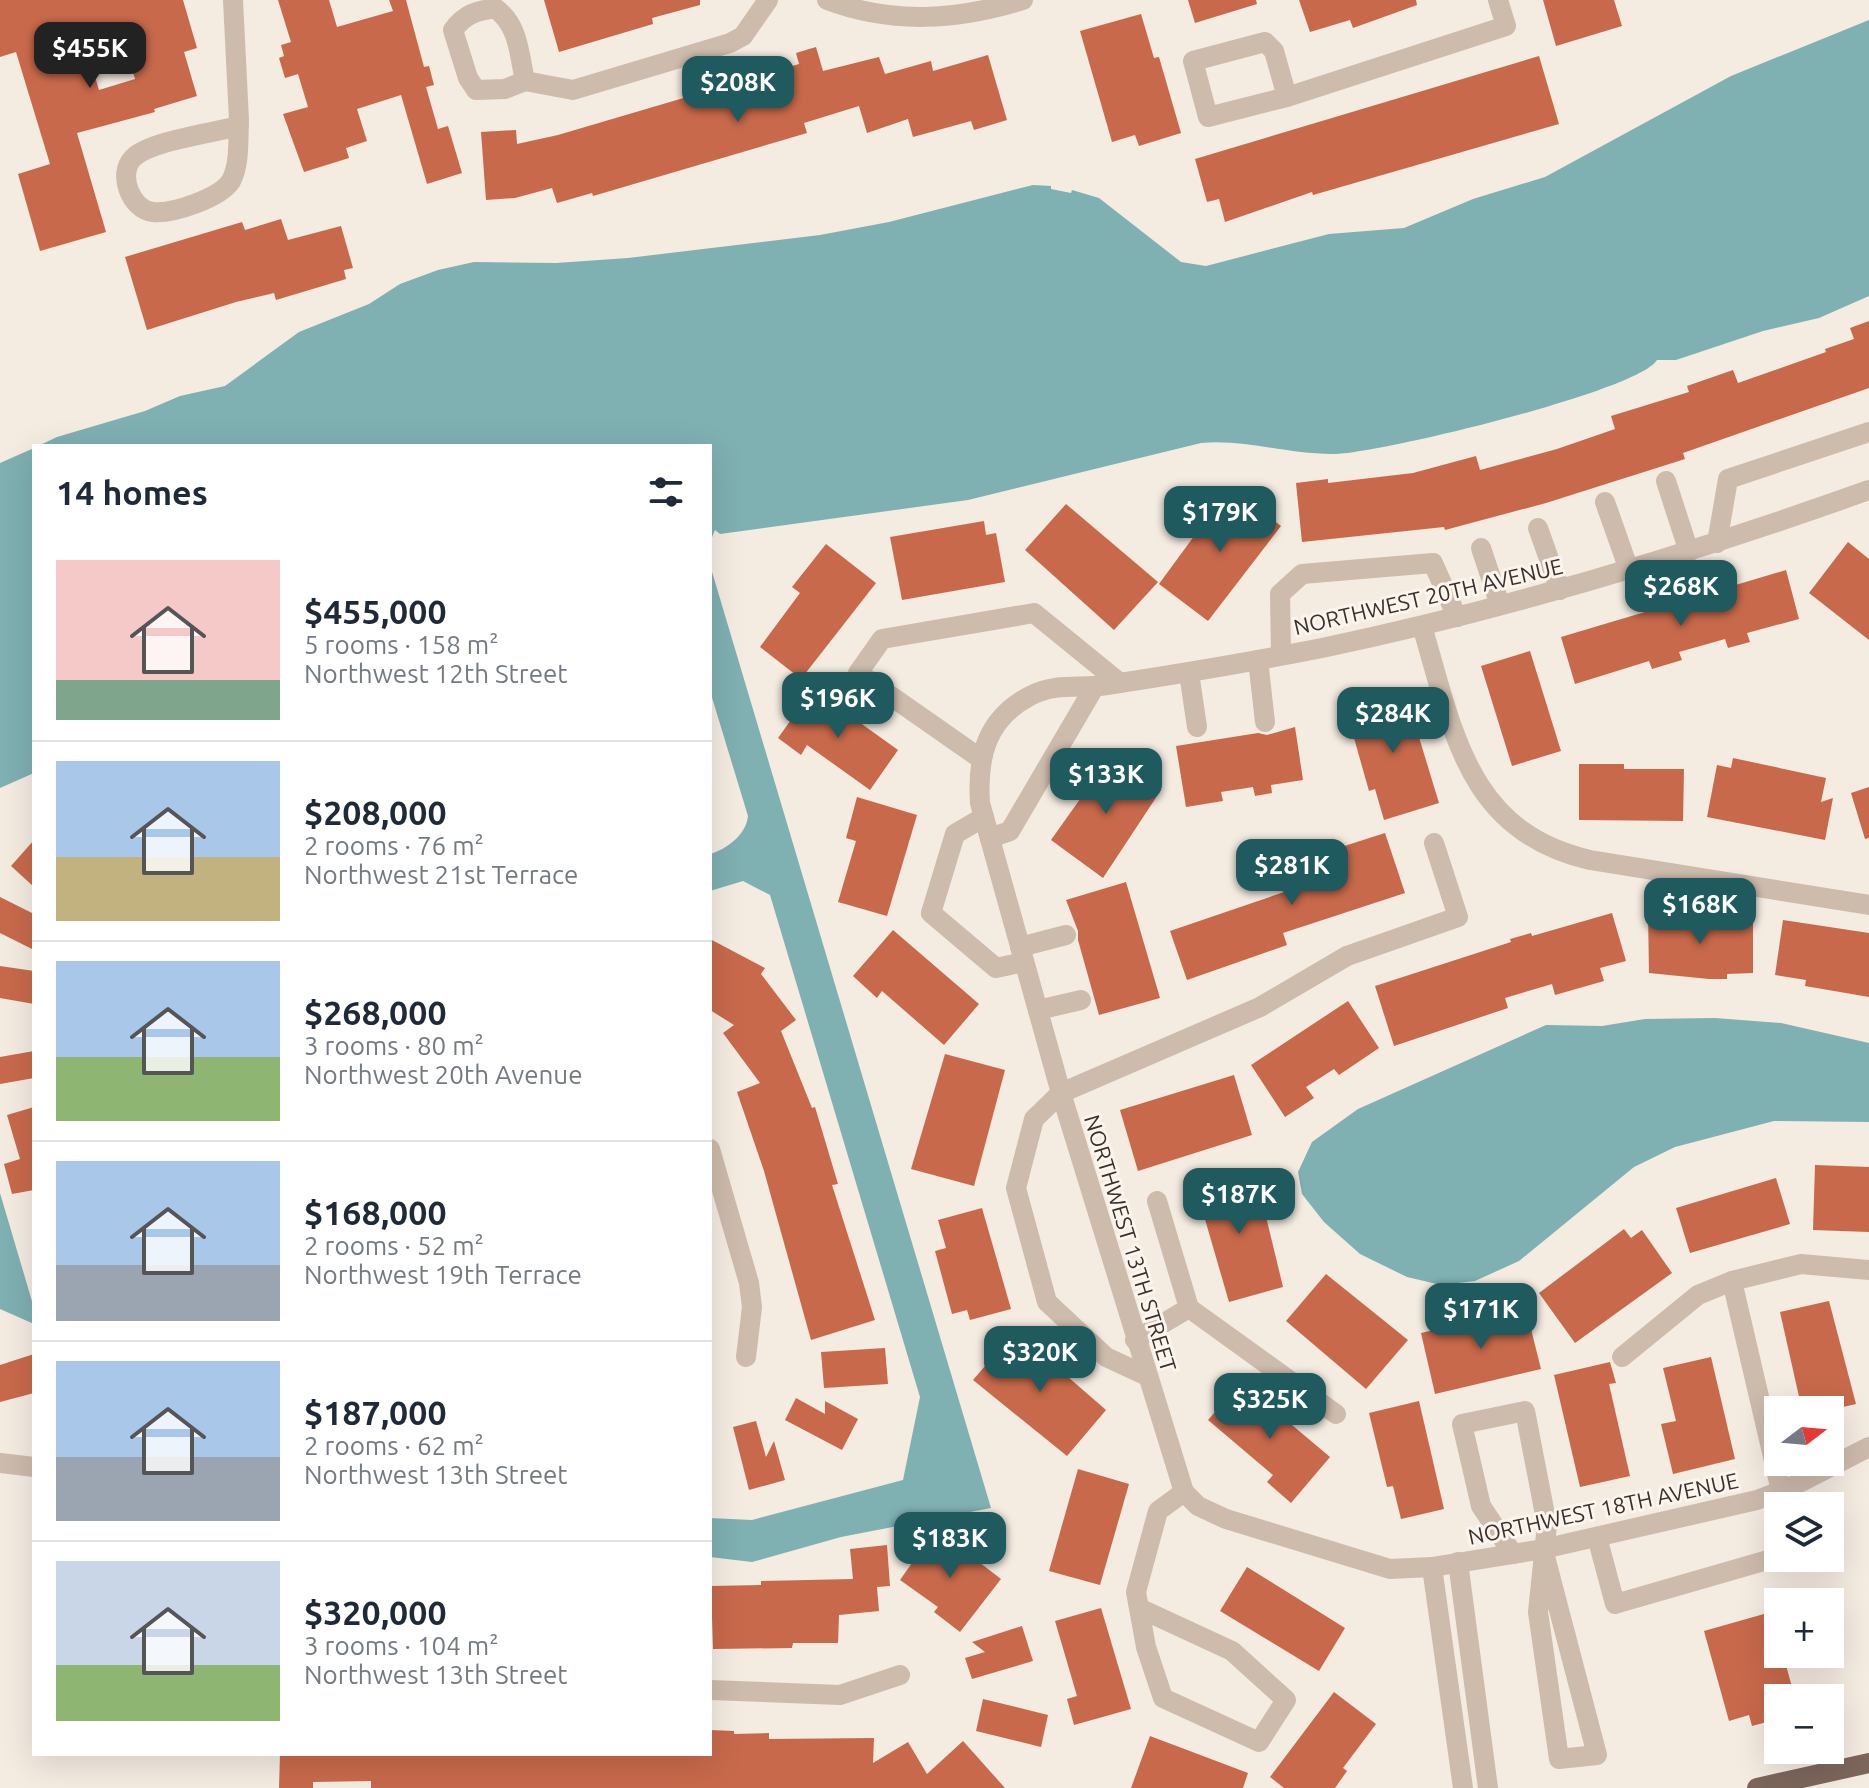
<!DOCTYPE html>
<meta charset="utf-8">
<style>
body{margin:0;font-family:Ubuntu,sans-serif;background:#f2f2f3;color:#1f2937;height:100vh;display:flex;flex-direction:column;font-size:30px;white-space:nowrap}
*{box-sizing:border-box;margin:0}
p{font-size:26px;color:#747a83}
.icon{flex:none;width:44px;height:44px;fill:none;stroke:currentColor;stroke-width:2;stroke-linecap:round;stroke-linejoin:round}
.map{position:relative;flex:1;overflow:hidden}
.sheet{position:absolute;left:32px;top:444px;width:680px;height:1312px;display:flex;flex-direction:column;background:#fff;border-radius:0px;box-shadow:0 8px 32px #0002}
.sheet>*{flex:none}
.needle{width:52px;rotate:74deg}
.controls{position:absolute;left:1764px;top:1396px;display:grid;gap:16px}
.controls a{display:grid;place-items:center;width:80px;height:80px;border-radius:0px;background:#fff;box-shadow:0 8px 32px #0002;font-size:40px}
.price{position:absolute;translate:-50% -68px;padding:0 18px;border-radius:16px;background:#1f5a5e;color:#fff;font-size:26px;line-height:52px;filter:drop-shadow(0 2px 4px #0008)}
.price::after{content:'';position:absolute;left:50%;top:48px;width:24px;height:18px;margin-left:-12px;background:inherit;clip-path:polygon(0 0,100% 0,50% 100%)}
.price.active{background:#222;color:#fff}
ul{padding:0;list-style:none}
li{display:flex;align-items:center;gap:24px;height:200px;padding:0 24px}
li+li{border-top:2px solid #e0e1e3}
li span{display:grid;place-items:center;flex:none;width:224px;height:160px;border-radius:0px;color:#555}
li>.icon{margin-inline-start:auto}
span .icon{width:96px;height:96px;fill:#fffc;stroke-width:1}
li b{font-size:34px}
h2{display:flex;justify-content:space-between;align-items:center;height:96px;padding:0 24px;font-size:34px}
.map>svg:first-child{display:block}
.water{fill:#7fb0b2}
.building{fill:#c8694b;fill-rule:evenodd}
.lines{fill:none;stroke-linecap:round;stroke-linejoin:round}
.minor{stroke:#cdbbac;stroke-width:20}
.major{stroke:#7d675c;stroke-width:20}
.labels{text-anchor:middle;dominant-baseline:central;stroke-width:6;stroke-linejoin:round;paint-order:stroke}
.street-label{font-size:22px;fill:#3b302b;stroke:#fbf5ee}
</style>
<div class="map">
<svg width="1869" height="1788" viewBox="0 0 1869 1788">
<rect width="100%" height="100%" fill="#f4ebe1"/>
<!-- water -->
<g class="water">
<path d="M1869 20V296L1819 318 1763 331 1676 360H1657C1639 391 1380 453 1336 454 1290 455 1247 439 1201 443L968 500 720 534 715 530 710 542V446H38L57 437 145 411 180 396 225 386 299 332 369 304 400 284 438 270 474 262 556 263 628 258 820 235 889 222 1033 185 1051 186V189L1071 193 1072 190 1099 198 1181 262 1206 266 1329 234 1404 228 1473 199 1545 177 1731 76Z"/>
<polygon points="34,448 34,773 0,788 0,463"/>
<path d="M710 565 991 1508 841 1537 752 1562 710 1557V1518L752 1520 903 1480 920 1397 770 895 743 881 710 891V854C727 849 746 835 748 816L710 691Z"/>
<polygon points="1715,1018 1781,1023 1869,1043 1869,1122 1774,1121 1675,1147 1634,1167 1519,1261 1475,1281 1441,1285 1407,1277 1360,1254 1324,1222 1302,1194 1298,1172 1312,1142 1358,1109 1546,1025 1602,1026 1645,1019"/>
<polygon points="0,1193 34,1308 34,1324 0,1309"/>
</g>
<!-- building -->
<g class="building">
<path d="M0 0H183L197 48 184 52 197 96 154 109 155 112 77 133 106 232 40 251 18 174 50 164 16 52 0 57ZM119 26 135 79 99 90 83 36Z"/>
<polygon points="278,0 329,0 337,27 393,11 389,0 406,0 424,67 429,66 434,85 426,87 438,129 448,126 462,173 427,184 401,95 357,109 367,141 346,148 349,158 304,172 283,114 308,107 298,74 285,78 279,58 284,56 281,45 291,42"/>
<polygon points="544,0 700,0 700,5 652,18 653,24 559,52"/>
<polygon points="1188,0 1256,0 1257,4 1195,23"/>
<polygon points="1299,0 1416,0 1417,5 1353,28 1350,20 1310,32"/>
<polygon points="1543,0 1614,0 1622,26 1556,46"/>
<polygon points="1141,14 1154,58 1159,57 1181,133 1139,146 1135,135 1112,142 1080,31"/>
<polygon points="816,47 823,71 879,57 885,74 931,61 933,71 988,55 1007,120 974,130 971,121 913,137 908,119 867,133 859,106 804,123 807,133 593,196 592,193 557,203 552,188 515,198 486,200 481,132 516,130 517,144 558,135 799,64 796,53"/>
<polygon points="1539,56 1559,124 1313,195 1312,192 1225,222 1219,199 1207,202 1195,159"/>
<polygon points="281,219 288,240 341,226 353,268 344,270 346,279 276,300 274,293 236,302 147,330 125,257 242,222 245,230"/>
<polygon points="1869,321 1869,388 1683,453 1685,459 1546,503 1445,530 1444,527 1302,542 1296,483 1328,479 1328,483 1413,473 1476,456 1480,470 1557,449 1615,429 1611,416 1689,392 1687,386 1733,370 1738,383 1826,352 1825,349 1854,339 1850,328"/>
<polygon points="1230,487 1281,526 1208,621 1159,584"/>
<polygon points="1066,504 1158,582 1114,630 1025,550"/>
<polygon points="984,521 986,535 996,533 1005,582 902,600 890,537"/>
<polygon points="1848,542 1869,559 1869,640 1809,593"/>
<polygon points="826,544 876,583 801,679 760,647 800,593 792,587"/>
<polygon points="1786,570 1799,619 1747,633 1750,642 1728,648 1725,639 1679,652 1682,660 1652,669 1649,661 1575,684 1561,637"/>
<polygon points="1530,651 1561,751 1512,766 1481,666"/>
<polygon points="1404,688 1439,803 1384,820 1375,789 1369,791 1354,738 1361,735 1351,704"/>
<polygon points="813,689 898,750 870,790 807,745 801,755 778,738"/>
<polygon points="1295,727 1303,780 1271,785 1272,793 1255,796 1253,787 1221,792 1223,801 1186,807 1176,746 1258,733 1267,735"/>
<polygon points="1112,754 1161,790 1103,878 1051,840"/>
<polygon points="1733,758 1826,778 1821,802 1833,798 1825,840 1707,817 1717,765 1731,768"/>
<polygon points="1579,764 1624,764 1624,769 1684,769 1683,821 1579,820"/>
<polygon points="1869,787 1869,838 1865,839 1851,793"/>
<polygon points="857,797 917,815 887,916 838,902 856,841 846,838"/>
<polygon points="1385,833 1405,893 1283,933 1287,945 1187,980 1170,931 1293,889 1288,872 1312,864 1310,857"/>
<polygon points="34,840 34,887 11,866"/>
<polygon points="1126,882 1160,998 1099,1015 1078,940 1078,931 1066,900"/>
<polygon points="0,897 34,914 34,950 0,933"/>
<polygon points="1673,911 1673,917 1753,917 1753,973 1727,974 1727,979 1709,979 1649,973 1648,912"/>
<polygon points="1612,913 1626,961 1600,968 1604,981 1555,995 1552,984 1505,998 1508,1008 1394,1046 1375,986 1511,942 1510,939 1531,933 1532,936"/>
<polygon points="1783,920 1869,933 1869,997 1805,986 1806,980 1775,975"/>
<polygon points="893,930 979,1004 944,1045 882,991 877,998 853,976"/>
<polygon points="710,939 765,968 761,974 796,1020 781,1031 812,1108 815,1107 838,1184 832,1185 875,1320 811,1340 764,1171 737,1092 760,1083 723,1033 734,1025 710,1010"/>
<polygon points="0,966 34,971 34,1004 0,998"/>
<polygon points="1348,1001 1379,1048 1339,1075 1334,1069 1306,1087 1314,1098 1285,1117 1251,1065"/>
<polygon points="34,1051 34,1078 0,1084 0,1057"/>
<polygon points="945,1054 1005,1070 974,1186 911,1169"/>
<polygon points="1234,1075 1252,1135 1138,1171 1120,1110"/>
<polygon points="34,1107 34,1190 12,1194 4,1164 20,1159 7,1115"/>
<polygon points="1815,1165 1869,1167 1869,1232 1813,1230"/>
<polygon points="1249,1172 1258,1201 1262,1200 1283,1287 1229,1302 1202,1209 1198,1210 1192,1188"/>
<polygon points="1776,1178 1790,1224 1690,1253 1676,1208"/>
<polygon points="982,1208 1011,1309 970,1320 967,1310 952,1314 935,1251 946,1248 938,1220"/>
<polygon points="1624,1229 1631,1238 1642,1230 1672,1273 1575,1343 1539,1293"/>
<polygon points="1326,1274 1408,1340 1366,1389 1286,1321"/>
<polygon points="1829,1301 1856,1404 1830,1410 1802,1410 1780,1312"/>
<polygon points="1526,1309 1541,1369 1435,1394 1421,1333"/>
<polygon points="1015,1331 1106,1410 1067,1456 973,1380"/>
<polygon points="885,1348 888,1384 824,1388 821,1352"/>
<polygon points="34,1354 34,1393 0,1402 0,1365"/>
<polygon points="1711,1357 1735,1459 1673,1474 1661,1424 1676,1421 1663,1368"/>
<polygon points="1610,1362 1616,1383 1609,1384 1630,1476 1580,1487 1554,1375"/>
<polygon points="1241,1382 1330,1457 1291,1503 1267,1482 1273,1475 1208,1420"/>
<polygon points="796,1398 825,1414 825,1401 858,1419 842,1450 785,1420"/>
<polygon points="1419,1401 1444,1509 1401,1519 1393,1486 1387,1487 1369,1413"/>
<polygon points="756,1421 766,1457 774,1441 785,1480 749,1490 733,1427"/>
<polygon points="1078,1469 1129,1484 1100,1585 1049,1571"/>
<polygon points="936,1529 1001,1579 960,1632 934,1612 938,1607 900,1580"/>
<polygon points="887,1545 890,1586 877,1587 879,1611 839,1615 838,1643 793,1643 792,1648 713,1649 711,1586 761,1585 761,1581 853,1579 850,1549"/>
<polygon points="1247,1567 1345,1628 1319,1671 1220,1611"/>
<polygon points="1101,1608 1131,1709 1074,1725 1067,1699 1077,1696 1055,1621"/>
<polygon points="1771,1612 1778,1654 1783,1654 1795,1698 1778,1698 1778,1719 1752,1726 1749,1715 1729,1721 1704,1631"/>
<polygon points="1022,1626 1033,1661 972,1679 965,1658 985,1652 972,1642"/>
<polygon points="1334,1692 1376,1724 1343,1768 1347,1771 1335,1788 1284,1788 1270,1777"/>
<polygon points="983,1699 1048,1715 1041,1747 976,1731"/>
<polygon points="710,1730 734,1731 734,1734 769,1733 769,1739 874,1738 873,1763 908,1742 927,1774 963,1741 1005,1788 371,1788 371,1781 313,1782 313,1788 279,1788 280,1754 710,1754"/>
<polygon points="1150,1736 1248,1773 1243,1788 1131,1788"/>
</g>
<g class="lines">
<!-- minor -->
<g class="minor">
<path d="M233 0 239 120C238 139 240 164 231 181 220 198 173 214 153 212 131 210 117 174 133 158 150 141 213 133 239 126"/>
<path d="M827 0C893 25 957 20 1023 0"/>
<path d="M525 81C519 54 519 25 495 8 476 11 465 14 453 30L468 78 476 90 505 89 525 81 573 90 730 43 743 36 768 0"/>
<polyline points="1287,97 1274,51 1265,42 1193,61 1208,117 1287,97 1506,26 1498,0"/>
<polyline points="1666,481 1689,552"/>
<path d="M1869 490C1690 554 1508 609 1322 648 1251 662 1179 674 1107 685 1080 689 1056 682 1030 696 986 719 977 757 980 803L1061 1093 1184 1492 1198 1506 1226 1519 1390 1569 1432 1567 1543 1549 1757 1500 1791 1487 1869 1447"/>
<polyline points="1605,502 1629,570"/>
<polyline points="1538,528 1560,590"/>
<polyline points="1717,543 1728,479 1869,432"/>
<polyline points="1481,548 1500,605"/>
<path d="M1422 626C1453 730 1467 832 1590 860L1869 905"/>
<polyline points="1281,655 1280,594 1302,574 1433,563 1457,617"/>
<polyline points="1258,660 1265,722"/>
<polyline points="1189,673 1197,727"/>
<polyline points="981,759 858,673 882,639 1034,613 1120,683"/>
<polyline points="984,817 955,834 931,913 996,968 1024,962"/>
<polyline points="990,838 1010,831 1095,686"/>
<polyline points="1020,947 1066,935"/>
<polyline points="1038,1010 1081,1000"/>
<polyline points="710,1149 749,1283 752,1307 746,1357"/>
<polyline points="1732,1281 1801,1264 1869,1270"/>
<polyline points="1189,1308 1336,1414"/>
<polyline points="1135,1340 1189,1308 1157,1201"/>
<polyline points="1622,1357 1698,1295 1732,1281 1781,1491"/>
<polyline points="1147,1376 1106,1357 1047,1302 1016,1188 1034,1119 1061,1093 1260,1007 1347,956 1458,917 1434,843"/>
<polyline points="0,1463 34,1467"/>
<polyline points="1597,1537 1615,1604 1778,1557"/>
<polyline points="1513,1554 1481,1506 1462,1424 1525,1411 1547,1525 1538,1612 1559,1759 1597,1755 1543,1549"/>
<polyline points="1458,1562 1488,1788"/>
<polyline points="1432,1567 1463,1788"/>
<polyline points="1139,1608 1232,1651 1286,1700 1259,1742 1163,1698 1146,1647 1136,1592 1158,1511 1184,1492"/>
<polyline points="710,1690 840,1695 900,1675"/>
</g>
<!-- major -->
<polyline class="major" points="1757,1788 1869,1763"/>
</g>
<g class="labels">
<!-- street labels -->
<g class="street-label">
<text transform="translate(1428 596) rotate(-13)">NORTHWEST 20TH AVENUE</text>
<text transform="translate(1131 1243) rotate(73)">NORTHWEST 13TH STREET</text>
<text transform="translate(1603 1508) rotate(-12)">NORTHWEST 18TH AVENUE</text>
</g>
</g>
</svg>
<div class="controls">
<a><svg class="needle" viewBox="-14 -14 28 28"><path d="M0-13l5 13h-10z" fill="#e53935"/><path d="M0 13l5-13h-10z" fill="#747a83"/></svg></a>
<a><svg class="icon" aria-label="layers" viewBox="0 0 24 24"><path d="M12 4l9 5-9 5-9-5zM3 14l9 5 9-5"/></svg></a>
<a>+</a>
<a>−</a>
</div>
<b class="price active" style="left:90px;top:90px">$455K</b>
<b class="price" style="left:738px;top:124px">$208K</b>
<b class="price" style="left:1220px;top:554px">$179K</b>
<b class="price" style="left:1681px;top:628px">$268K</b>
<b class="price" style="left:838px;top:740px">$196K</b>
<b class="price" style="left:1393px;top:755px">$284K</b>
<b class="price" style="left:1106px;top:816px">$133K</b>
<b class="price" style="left:1292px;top:907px">$281K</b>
<b class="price" style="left:1700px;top:946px">$168K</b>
<b class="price" style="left:1239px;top:1236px">$187K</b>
<b class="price" style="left:1481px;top:1351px">$171K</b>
<b class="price" style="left:1040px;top:1394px">$320K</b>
<b class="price" style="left:1270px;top:1441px">$325K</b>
<b class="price" style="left:950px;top:1580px">$183K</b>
<section class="sheet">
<h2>14 homes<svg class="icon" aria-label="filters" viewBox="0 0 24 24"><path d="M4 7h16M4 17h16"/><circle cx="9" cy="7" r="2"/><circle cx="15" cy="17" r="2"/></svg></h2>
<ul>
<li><span style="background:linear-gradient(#f6c9c9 75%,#7fa58c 0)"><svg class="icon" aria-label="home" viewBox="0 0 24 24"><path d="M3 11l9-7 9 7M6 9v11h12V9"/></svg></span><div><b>$455,000</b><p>5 rooms · 158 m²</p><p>Northwest 12th Street</p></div></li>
<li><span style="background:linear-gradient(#a9c7e8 60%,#c2b280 0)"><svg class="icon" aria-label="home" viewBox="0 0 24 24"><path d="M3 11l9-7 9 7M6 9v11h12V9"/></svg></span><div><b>$208,000</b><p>2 rooms · 76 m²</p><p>Northwest 21st Terrace</p></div></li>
<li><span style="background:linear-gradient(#a9c7e8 60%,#8fb573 0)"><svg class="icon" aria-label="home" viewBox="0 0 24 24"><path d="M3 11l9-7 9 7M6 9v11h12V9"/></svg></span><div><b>$268,000</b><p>3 rooms · 80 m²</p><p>Northwest 20th Avenue</p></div></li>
<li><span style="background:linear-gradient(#a9c7e8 65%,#9aa5b1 0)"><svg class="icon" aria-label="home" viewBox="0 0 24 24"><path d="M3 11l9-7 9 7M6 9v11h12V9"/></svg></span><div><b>$168,000</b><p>2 rooms · 52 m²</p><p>Northwest 19th Terrace</p></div></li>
<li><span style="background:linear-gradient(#a9c7e8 60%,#9aa5b1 0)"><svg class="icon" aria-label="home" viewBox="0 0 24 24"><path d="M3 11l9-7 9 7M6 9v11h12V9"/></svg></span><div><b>$187,000</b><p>2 rooms · 62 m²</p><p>Northwest 13th Street</p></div></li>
<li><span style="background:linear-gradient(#c9d6e8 65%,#8fb573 0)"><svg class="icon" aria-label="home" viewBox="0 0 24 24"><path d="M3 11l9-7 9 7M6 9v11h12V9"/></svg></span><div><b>$320,000</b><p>3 rooms · 104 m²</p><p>Northwest 13th Street</p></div></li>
</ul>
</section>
</div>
